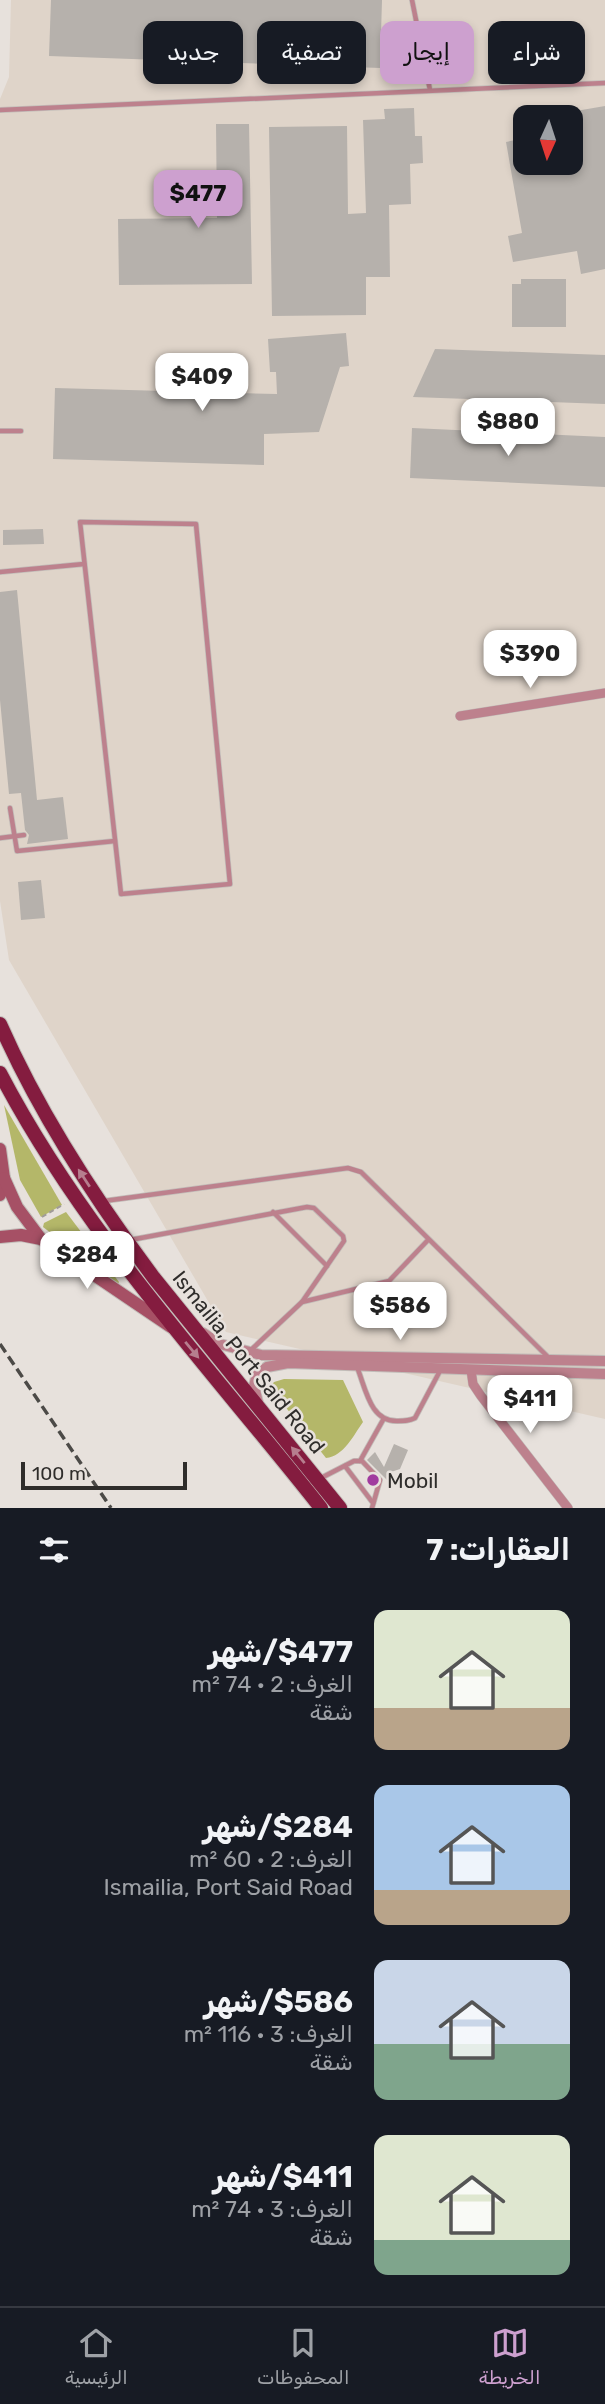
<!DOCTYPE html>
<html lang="ar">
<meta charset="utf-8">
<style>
body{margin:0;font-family:Rubik,Cairo,sans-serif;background:#20242c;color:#f1f3f6;direction:rtl;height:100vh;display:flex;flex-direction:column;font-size:26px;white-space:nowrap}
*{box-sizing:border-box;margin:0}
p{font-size:23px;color:#9ea1a6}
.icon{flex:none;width:38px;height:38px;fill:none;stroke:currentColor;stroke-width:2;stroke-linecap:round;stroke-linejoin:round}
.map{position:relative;height:1508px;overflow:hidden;direction:ltr}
.side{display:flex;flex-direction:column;background:#171b24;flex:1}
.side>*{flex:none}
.guide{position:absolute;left:21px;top:21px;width:564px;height:63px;direction:rtl;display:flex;gap:14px}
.needle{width:46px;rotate:183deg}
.controls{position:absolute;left:513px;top:105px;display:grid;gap:14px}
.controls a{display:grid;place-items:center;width:70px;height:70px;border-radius:14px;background:#171b24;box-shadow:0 4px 10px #0003;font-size:35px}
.scale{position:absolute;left:21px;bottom:18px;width:166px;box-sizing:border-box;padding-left:7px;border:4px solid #2f2d2b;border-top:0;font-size:19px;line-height:24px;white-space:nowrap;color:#2f2d2b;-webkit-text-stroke:5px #e7e1dc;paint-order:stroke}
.price{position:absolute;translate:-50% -60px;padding:0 16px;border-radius:14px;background:#fff;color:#222;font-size:23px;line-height:46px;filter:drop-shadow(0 2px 4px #0008)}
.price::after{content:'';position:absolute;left:50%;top:42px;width:21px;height:16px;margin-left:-10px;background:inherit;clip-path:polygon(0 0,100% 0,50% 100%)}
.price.current{background:#cda0cf;color:#111}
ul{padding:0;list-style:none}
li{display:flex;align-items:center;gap:21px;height:175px;padding:0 35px}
li span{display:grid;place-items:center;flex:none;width:196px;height:140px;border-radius:14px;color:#555}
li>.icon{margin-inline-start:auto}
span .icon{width:84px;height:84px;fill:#fffc;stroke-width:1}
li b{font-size:30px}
h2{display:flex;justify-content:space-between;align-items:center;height:84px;padding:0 35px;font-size:30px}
.chip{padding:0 24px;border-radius:14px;background:#171b24;box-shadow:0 4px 10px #0003;font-size:24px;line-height:63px}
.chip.current{background:#cda0cf;color:#111}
.menu{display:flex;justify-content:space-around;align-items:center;height:98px;border-top:2px solid #363941;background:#171b24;font-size:19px;color:#9ea1a6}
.menu a{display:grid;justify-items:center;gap:4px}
.menu .current{color:#cda0cf}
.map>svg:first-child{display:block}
.built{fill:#dfd4c9;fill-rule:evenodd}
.green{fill:#b4b769}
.building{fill:#b6b1ac}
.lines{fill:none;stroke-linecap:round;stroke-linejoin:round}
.service-casing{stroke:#c2bdb9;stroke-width:6}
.minor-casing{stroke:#c2bdb9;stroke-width:10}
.tertiary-casing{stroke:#c2bdb9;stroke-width:12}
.secondary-casing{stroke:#c2bdb9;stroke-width:14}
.trunk-casing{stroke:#c2bdb9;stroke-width:16}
.path{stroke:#a09b97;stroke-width:2;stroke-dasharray:5 3.5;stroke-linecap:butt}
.service{stroke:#bd818d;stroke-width:4.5}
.minor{stroke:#bd818d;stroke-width:9}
.tertiary{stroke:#bd818d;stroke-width:10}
.secondary{stroke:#a65065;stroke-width:12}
.trunk{stroke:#841c3f;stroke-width:14}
.rail{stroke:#4c4a47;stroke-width:3.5;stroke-dasharray:10 5;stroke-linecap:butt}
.oneway{fill:#b67e8e}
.poi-dot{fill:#a13b9f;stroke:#e7e1dc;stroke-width:2.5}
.labels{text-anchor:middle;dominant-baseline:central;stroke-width:5;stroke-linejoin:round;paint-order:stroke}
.street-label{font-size:21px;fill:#2f2d2b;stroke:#e7e1dc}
.poi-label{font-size:21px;fill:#2f2d2b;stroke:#e7e1dc;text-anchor:start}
</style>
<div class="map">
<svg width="605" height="1508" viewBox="0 0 605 1508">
<rect width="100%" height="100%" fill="#e7e1dc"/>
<!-- built -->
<path class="built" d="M11 0H605V1419L226 1332 9 960 0 901V99L9 77ZM525 117H570V163H525Z"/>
<!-- green -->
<g class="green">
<polygon points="4,1105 62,1205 41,1217 20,1180"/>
<polygon points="66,1212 119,1282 118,1284 43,1227 44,1223"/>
<path d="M284 1379 343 1380 363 1422C353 1436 344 1456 326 1458L272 1390 271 1386 274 1382Z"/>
</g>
<!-- building -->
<g class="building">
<polygon points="51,0 382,0 380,68 49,56"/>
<polygon points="605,106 605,269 581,274 577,251 513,262 508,236 522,233 506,142 525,138 525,163 570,163 570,112"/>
<polygon points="414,108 415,136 422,136 423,163 410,164 411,204 389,205 390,277 366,277 366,315 272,316 269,127 347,126 348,214 366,213 363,120 385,119 384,109"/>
<polygon points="216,124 249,124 252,284 119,285 118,219 217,218"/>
<polygon points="521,279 566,279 566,327 512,327 512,284 521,284"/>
<polygon points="346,333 349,366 340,367 319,432 264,434 264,465 53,459 55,388 277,394 276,372 270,372 268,339"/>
<polygon points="435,349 605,355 605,404 413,397"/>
<polygon points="412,428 605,437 605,487 410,478"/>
<polygon points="43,529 44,544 3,545 3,530"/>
<polygon points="17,590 37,800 63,797 68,839 27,844 29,835 25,830 21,793 9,794 0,700 0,592"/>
<polygon points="41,880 45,918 21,920 18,882"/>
<polygon points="394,1444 408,1450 400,1469 388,1473 393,1480 390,1483 367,1460 375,1452 384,1467"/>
</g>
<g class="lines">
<!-- service casing -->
<g class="service-casing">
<g id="service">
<polyline points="412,0 430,90"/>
<polyline points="0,110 605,83"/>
<polyline points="0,431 21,431"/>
<polygon points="80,522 196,524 230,884 121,894"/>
<polyline points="0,572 84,564"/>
<polyline points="10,808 17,851 115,841"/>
<polyline points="0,838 24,835"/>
<polyline points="104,1201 348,1168 361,1172 548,1357"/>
<polyline points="273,1212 327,1266"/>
<polyline points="130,1240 307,1207 314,1208 343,1236 344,1241 302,1302"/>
<polyline points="251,1350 302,1302 389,1281 428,1240"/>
<path d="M357 1367C366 1389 370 1422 398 1421 405 1421 409 1421 415 1418L441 1369"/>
<polyline points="360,1461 383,1420"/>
<polyline points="345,1466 373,1503"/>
<polyline points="321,1478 354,1461 362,1461 380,1480 372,1508"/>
</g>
</g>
<!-- minor casing -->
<g class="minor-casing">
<g id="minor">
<polyline points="460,716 605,693"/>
<polyline points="471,1370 473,1384 481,1396 568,1508"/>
</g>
</g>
<!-- tertiary casing -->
<g class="tertiary-casing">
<g id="tertiary">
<polyline points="203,1333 220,1344 261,1355 605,1361"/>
<polyline points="258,1403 254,1386 257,1374 267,1367 288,1363 605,1374"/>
</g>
</g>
<!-- secondary casing -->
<g class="secondary-casing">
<g id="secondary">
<polyline points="0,1149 4,1178 0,1195"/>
<polyline points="4,1178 17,1207 41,1239"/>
<polyline points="0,1237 21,1235 41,1239 171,1327"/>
</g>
</g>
<!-- trunk casing -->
<g class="trunk-casing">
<g id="trunk">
<path d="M0 1024C40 1115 95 1199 154 1278L340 1508"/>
<path d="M0 1073C84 1234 209 1366 321 1508"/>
</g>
</g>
<!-- path -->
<polyline class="path" points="42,1217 64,1204"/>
<!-- service -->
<use href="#service" class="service"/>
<!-- minor -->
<use href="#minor" class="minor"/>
<!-- tertiary -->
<use href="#tertiary" class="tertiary"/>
<!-- secondary -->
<use href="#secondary" class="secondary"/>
<!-- trunk -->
<use href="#trunk" class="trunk"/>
<!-- rail -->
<polyline class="rail" points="0,1344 111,1508"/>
</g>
<!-- one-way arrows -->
<defs><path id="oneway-solid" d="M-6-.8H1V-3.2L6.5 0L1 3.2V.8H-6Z" transform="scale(1.75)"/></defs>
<g class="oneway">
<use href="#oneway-solid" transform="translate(84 1178) rotate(-123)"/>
<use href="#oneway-solid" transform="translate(192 1350) rotate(50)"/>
<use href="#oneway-solid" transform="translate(298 1455) rotate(-129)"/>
</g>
<!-- markers -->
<circle class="poi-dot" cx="373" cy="1480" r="7"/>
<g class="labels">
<!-- street labels -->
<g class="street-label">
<text transform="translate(249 1362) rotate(51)">Ismailia, Port Said Road</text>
</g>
<!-- poi labels -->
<g class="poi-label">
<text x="387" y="1480">Mobil</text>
</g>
</g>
</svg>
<div class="controls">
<a><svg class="needle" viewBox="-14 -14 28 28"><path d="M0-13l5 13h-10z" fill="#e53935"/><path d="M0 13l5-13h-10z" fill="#9ea1a6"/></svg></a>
</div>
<div class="scale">100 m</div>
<b class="price current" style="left:198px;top:230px">$477</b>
<b class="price" style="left:202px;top:413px">$409</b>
<b class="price" style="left:508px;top:458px">$880</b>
<b class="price" style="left:530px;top:690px">$390</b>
<b class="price" style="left:87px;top:1291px">$284</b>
<b class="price" style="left:400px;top:1342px">$586</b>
<b class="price" style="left:530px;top:1435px">$411</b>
<div class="guide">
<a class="chip">شراء</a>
<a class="chip current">إيجار</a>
<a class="chip">تصفية</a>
<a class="chip">جديد</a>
</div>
</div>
<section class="side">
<h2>العقارات: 7<svg class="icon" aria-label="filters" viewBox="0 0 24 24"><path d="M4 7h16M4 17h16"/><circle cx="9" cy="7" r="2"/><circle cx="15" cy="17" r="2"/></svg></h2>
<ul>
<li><span style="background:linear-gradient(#dfe7d0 70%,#b9a48a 0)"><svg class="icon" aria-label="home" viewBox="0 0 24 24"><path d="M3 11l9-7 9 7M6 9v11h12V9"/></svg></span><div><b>$477/شهر</b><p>الغرف: 2 · 74 m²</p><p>شقة</p></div></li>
<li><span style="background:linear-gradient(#a9c7e8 75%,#b9a48a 0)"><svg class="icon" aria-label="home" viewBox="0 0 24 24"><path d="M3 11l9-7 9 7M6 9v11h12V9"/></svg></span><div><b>$284/شهر</b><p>الغرف: 2 · 60 m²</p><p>Ismailia, Port Said Road</p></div></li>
<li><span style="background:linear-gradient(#c9d6e8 60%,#7fa58c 0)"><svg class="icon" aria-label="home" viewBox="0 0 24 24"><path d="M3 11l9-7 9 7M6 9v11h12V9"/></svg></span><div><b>$586/شهر</b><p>الغرف: 3 · 116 m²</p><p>شقة</p></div></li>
<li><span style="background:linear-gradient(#dfe7d0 75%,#7fa58c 0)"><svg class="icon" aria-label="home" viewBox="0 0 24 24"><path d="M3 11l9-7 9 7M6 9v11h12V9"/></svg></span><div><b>$411/شهر</b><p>الغرف: 3 · 74 m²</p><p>شقة</p></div></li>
</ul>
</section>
<nav class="menu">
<a class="current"><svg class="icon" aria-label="map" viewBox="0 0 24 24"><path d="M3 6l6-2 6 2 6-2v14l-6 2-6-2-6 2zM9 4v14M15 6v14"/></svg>الخريطة</a>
<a><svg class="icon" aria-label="saved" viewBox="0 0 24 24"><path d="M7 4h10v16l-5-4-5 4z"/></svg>المحفوظات</a>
<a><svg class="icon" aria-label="home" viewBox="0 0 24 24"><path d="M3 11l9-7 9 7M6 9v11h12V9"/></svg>الرئيسية</a>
</nav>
